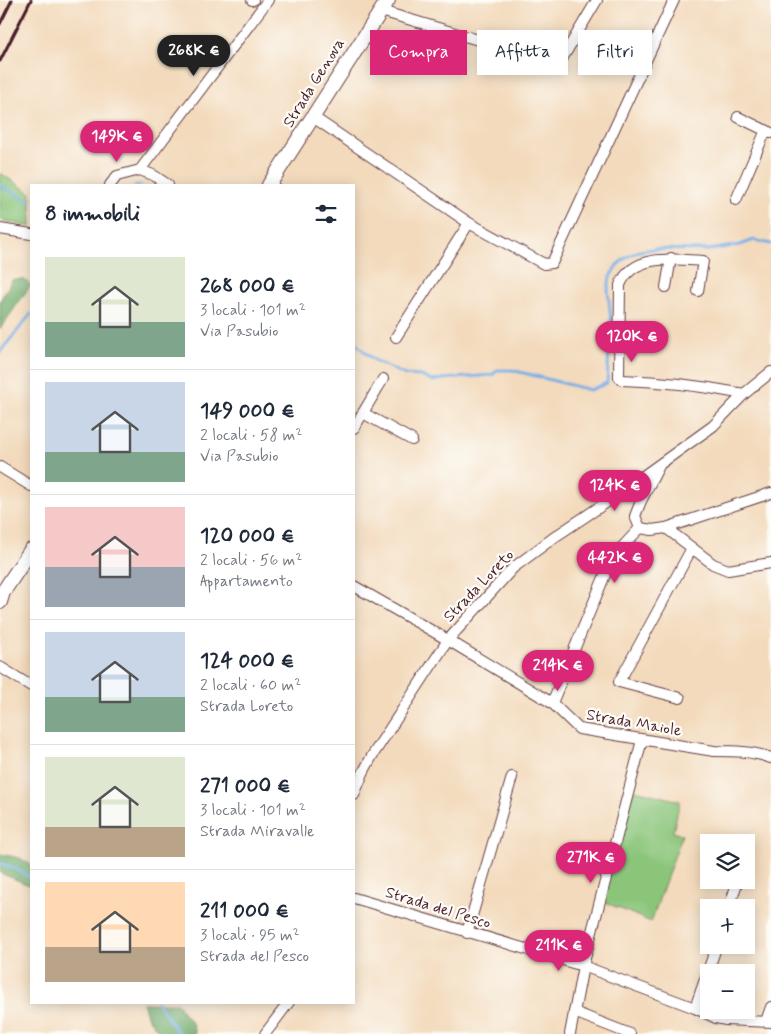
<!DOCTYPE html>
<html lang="it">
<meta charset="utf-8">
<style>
body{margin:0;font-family:Mynerve,sans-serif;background:#f2f2f3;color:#1f2937;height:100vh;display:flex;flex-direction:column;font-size:19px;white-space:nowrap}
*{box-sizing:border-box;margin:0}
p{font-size:16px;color:#747a83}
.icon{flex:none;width:28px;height:28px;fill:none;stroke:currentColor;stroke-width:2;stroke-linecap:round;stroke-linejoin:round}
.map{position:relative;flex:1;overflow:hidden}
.panel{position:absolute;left:30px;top:184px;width:325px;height:820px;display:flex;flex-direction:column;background:#fff;border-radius:0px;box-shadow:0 2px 12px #0003}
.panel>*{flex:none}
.banner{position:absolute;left:370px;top:30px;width:325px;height:45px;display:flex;gap:10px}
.controls{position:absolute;left:700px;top:834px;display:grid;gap:10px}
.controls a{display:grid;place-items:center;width:55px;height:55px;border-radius:0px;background:#fff;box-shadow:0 2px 12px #0003;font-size:25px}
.price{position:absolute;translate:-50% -42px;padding:0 11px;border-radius:18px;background:#db2777;color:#fff;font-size:16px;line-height:32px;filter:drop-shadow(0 1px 2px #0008)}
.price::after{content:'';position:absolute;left:50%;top:30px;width:15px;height:11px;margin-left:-8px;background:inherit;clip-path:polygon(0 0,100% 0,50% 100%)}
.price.active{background:#222;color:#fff}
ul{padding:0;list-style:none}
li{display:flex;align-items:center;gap:15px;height:125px;padding:0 15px}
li+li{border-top:1px solid #e0e1e3}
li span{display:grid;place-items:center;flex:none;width:140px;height:100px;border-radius:0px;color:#555}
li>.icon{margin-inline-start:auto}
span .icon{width:60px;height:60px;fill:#fffc;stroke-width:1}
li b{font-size:21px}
h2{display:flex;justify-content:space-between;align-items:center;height:60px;padding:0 15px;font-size:21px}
.chip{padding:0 18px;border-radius:0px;background:#fff;box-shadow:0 2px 12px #0003;font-size:18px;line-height:45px}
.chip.active{background:#db2777;color:#fff}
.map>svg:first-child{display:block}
.green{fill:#8ac57a;stroke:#6a7252}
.forest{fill:#6faa6a;stroke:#5c644a}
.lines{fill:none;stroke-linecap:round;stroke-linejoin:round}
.stream{stroke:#76aee6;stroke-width:3}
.minor-casing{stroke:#633b41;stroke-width:12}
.major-casing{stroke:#633b41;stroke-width:16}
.minor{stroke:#fff;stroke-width:10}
.major{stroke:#fff;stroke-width:14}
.rail{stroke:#4a1f2b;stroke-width:3}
.labels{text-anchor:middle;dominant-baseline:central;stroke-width:4.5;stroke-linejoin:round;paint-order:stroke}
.street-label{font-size:16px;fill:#4a1f2b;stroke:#fdfcf7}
</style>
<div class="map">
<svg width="771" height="1034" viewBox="0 0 771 1034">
<rect width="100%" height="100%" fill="#fdfcf7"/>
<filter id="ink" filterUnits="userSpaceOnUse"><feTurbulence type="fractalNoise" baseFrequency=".02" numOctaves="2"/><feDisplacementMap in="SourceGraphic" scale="10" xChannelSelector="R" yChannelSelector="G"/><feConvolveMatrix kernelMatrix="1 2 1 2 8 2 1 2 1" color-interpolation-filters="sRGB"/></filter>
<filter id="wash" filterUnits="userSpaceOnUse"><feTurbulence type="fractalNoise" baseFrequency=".0096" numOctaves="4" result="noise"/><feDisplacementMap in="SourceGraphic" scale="20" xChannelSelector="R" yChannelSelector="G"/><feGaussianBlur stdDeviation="1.12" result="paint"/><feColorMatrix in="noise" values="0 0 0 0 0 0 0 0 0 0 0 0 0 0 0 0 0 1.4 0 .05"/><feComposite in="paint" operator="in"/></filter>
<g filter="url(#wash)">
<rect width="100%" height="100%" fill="#f3dabc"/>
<!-- green -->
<g class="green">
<polygon points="0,173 31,193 31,227 0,220"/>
<polygon points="631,789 680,801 673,832 682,835 651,922 602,901"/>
</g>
<!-- forest -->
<g class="forest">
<polygon points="23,279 31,285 0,329 0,301 12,280"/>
<polygon points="0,854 20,858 31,865 31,886 0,873"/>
<polygon points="143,1003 177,1003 193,1025 195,1034 161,1034 148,1018"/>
</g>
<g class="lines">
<!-- stream -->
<g class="stream">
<polyline points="135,185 141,185"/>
<polyline points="0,186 31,202"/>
<polyline points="354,342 374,360 405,375 421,376 432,381 443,379 492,375 498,370 512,370 590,390 607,383 611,321 608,290 610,277 617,265 627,257 639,251 654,249 709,250 740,245 754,240 771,244"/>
<polyline points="0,352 31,314"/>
<polyline points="0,863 14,868 31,878"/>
<polyline points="157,1002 179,1034"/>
</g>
</g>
</g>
<g filter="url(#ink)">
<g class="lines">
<!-- minor casing -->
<g class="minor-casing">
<g id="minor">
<polyline points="252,0 253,0"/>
<polyline points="381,11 559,64 597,0"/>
<polyline points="313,117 469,223 544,264 552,263 674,0"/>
<polyline points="738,117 771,133"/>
<polyline points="140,170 153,175 168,185"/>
<polyline points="110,185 117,176 140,170 268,0"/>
<polyline points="736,200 766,130"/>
<polyline points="0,229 31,234"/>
<polyline points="666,287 671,258"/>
<path d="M698 291 703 261C675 259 633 253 620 285L619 377 622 380C664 381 703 386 744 394"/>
<polyline points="396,337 469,223"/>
<polyline points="363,413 412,440"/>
<polyline points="354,428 383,379"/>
<polyline points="0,467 31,486"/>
<polyline points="640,528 652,530 666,528 771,493"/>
<polyline points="666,528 713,564 728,570 771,563"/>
<path d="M354 586 448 640 552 703 579 729 714 751C734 751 752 751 771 758"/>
<polyline points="0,667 31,686"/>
<polyline points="680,698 619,682 692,548"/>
<polyline points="552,703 612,558 640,528 635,516 641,501 659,466"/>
<polyline points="354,795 363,773 372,756 448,640 513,568 556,536 607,502 713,426 744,394 771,372"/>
<polyline points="354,898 583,966 695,1008 716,1018 726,1020 771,1022"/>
<polyline points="729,908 738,880"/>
<polyline points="467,933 512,777"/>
<polyline points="695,1008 717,945"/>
<polyline points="574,1012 630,1034"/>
<polyline points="766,1021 771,1007"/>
<polyline points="265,1034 289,1002"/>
<polyline points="570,1034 583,966 642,740"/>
</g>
</g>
<!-- major casing -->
<g class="major-casing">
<g id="major">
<polyline points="269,185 388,0"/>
<polyline points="0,602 3,592 31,550"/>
</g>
</g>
<!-- minor -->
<use href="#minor" class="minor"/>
<!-- major -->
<use href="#major" class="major"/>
<!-- rail -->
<g class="rail">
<polyline points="0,24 12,0"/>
<polyline points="0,61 31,0"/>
</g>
</g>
</g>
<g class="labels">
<!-- street labels -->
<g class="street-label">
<text transform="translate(314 83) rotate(-58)">Strada Genova</text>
<text transform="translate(479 586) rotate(-46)">Strada Loreto</text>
<text transform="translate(634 723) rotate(10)">Strada Maiole</text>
<text transform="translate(438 908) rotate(17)">Strada del Pesco</text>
</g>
</g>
</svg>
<div class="controls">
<a><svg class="icon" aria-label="layers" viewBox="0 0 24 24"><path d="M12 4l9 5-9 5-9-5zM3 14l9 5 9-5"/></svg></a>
<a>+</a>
<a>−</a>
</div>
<b class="price active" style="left:194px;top:77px">268K €</b>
<b class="price" style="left:117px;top:163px">149K €</b>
<b class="price" style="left:632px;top:363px">120K €</b>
<b class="price" style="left:615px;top:512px">124K €</b>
<b class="price" style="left:615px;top:584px">442K €</b>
<b class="price" style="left:558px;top:692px">214K €</b>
<b class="price" style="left:591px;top:884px">271K €</b>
<b class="price" style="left:559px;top:972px">211K €</b>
<div class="banner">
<a class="chip active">Compra</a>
<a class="chip">Affitta</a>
<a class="chip">Filtri</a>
</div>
<section class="panel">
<h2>8 immobili<svg class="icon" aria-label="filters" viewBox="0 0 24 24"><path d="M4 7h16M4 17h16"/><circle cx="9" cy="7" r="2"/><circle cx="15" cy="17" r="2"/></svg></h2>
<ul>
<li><span style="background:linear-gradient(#dfe7d0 65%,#7fa58c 0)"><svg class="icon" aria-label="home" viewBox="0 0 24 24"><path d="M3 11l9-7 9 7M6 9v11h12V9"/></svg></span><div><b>268 000 €</b><p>3 locali · 101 m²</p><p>Via Pasubio</p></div></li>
<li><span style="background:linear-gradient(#c9d6e8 70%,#7fa58c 0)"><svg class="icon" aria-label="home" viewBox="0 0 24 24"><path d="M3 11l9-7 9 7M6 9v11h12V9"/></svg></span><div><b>149 000 €</b><p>2 locali · 58 m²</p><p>Via Pasubio</p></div></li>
<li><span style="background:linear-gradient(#f6c9c9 60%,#9aa5b1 0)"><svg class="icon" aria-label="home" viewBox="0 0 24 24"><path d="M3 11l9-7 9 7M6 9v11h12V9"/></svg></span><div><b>120 000 €</b><p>2 locali · 56 m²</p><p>Appartamento</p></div></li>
<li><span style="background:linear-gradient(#c9d6e8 65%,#7fa58c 0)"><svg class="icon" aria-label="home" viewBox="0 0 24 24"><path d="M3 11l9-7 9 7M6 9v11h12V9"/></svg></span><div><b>124 000 €</b><p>2 locali · 60 m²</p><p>Strada Loreto</p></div></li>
<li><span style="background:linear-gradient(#dfe7d0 70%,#b9a48a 0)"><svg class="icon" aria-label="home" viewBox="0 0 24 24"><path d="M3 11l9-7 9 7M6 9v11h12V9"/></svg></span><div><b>271 000 €</b><p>3 locali · 101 m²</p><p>Strada Miravalle</p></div></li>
<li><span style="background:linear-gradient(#ffd9b3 65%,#b9a48a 0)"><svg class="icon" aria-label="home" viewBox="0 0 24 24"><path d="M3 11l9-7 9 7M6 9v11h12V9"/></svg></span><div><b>211 000 €</b><p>3 locali · 95 m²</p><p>Strada del Pesco</p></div></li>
</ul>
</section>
</div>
